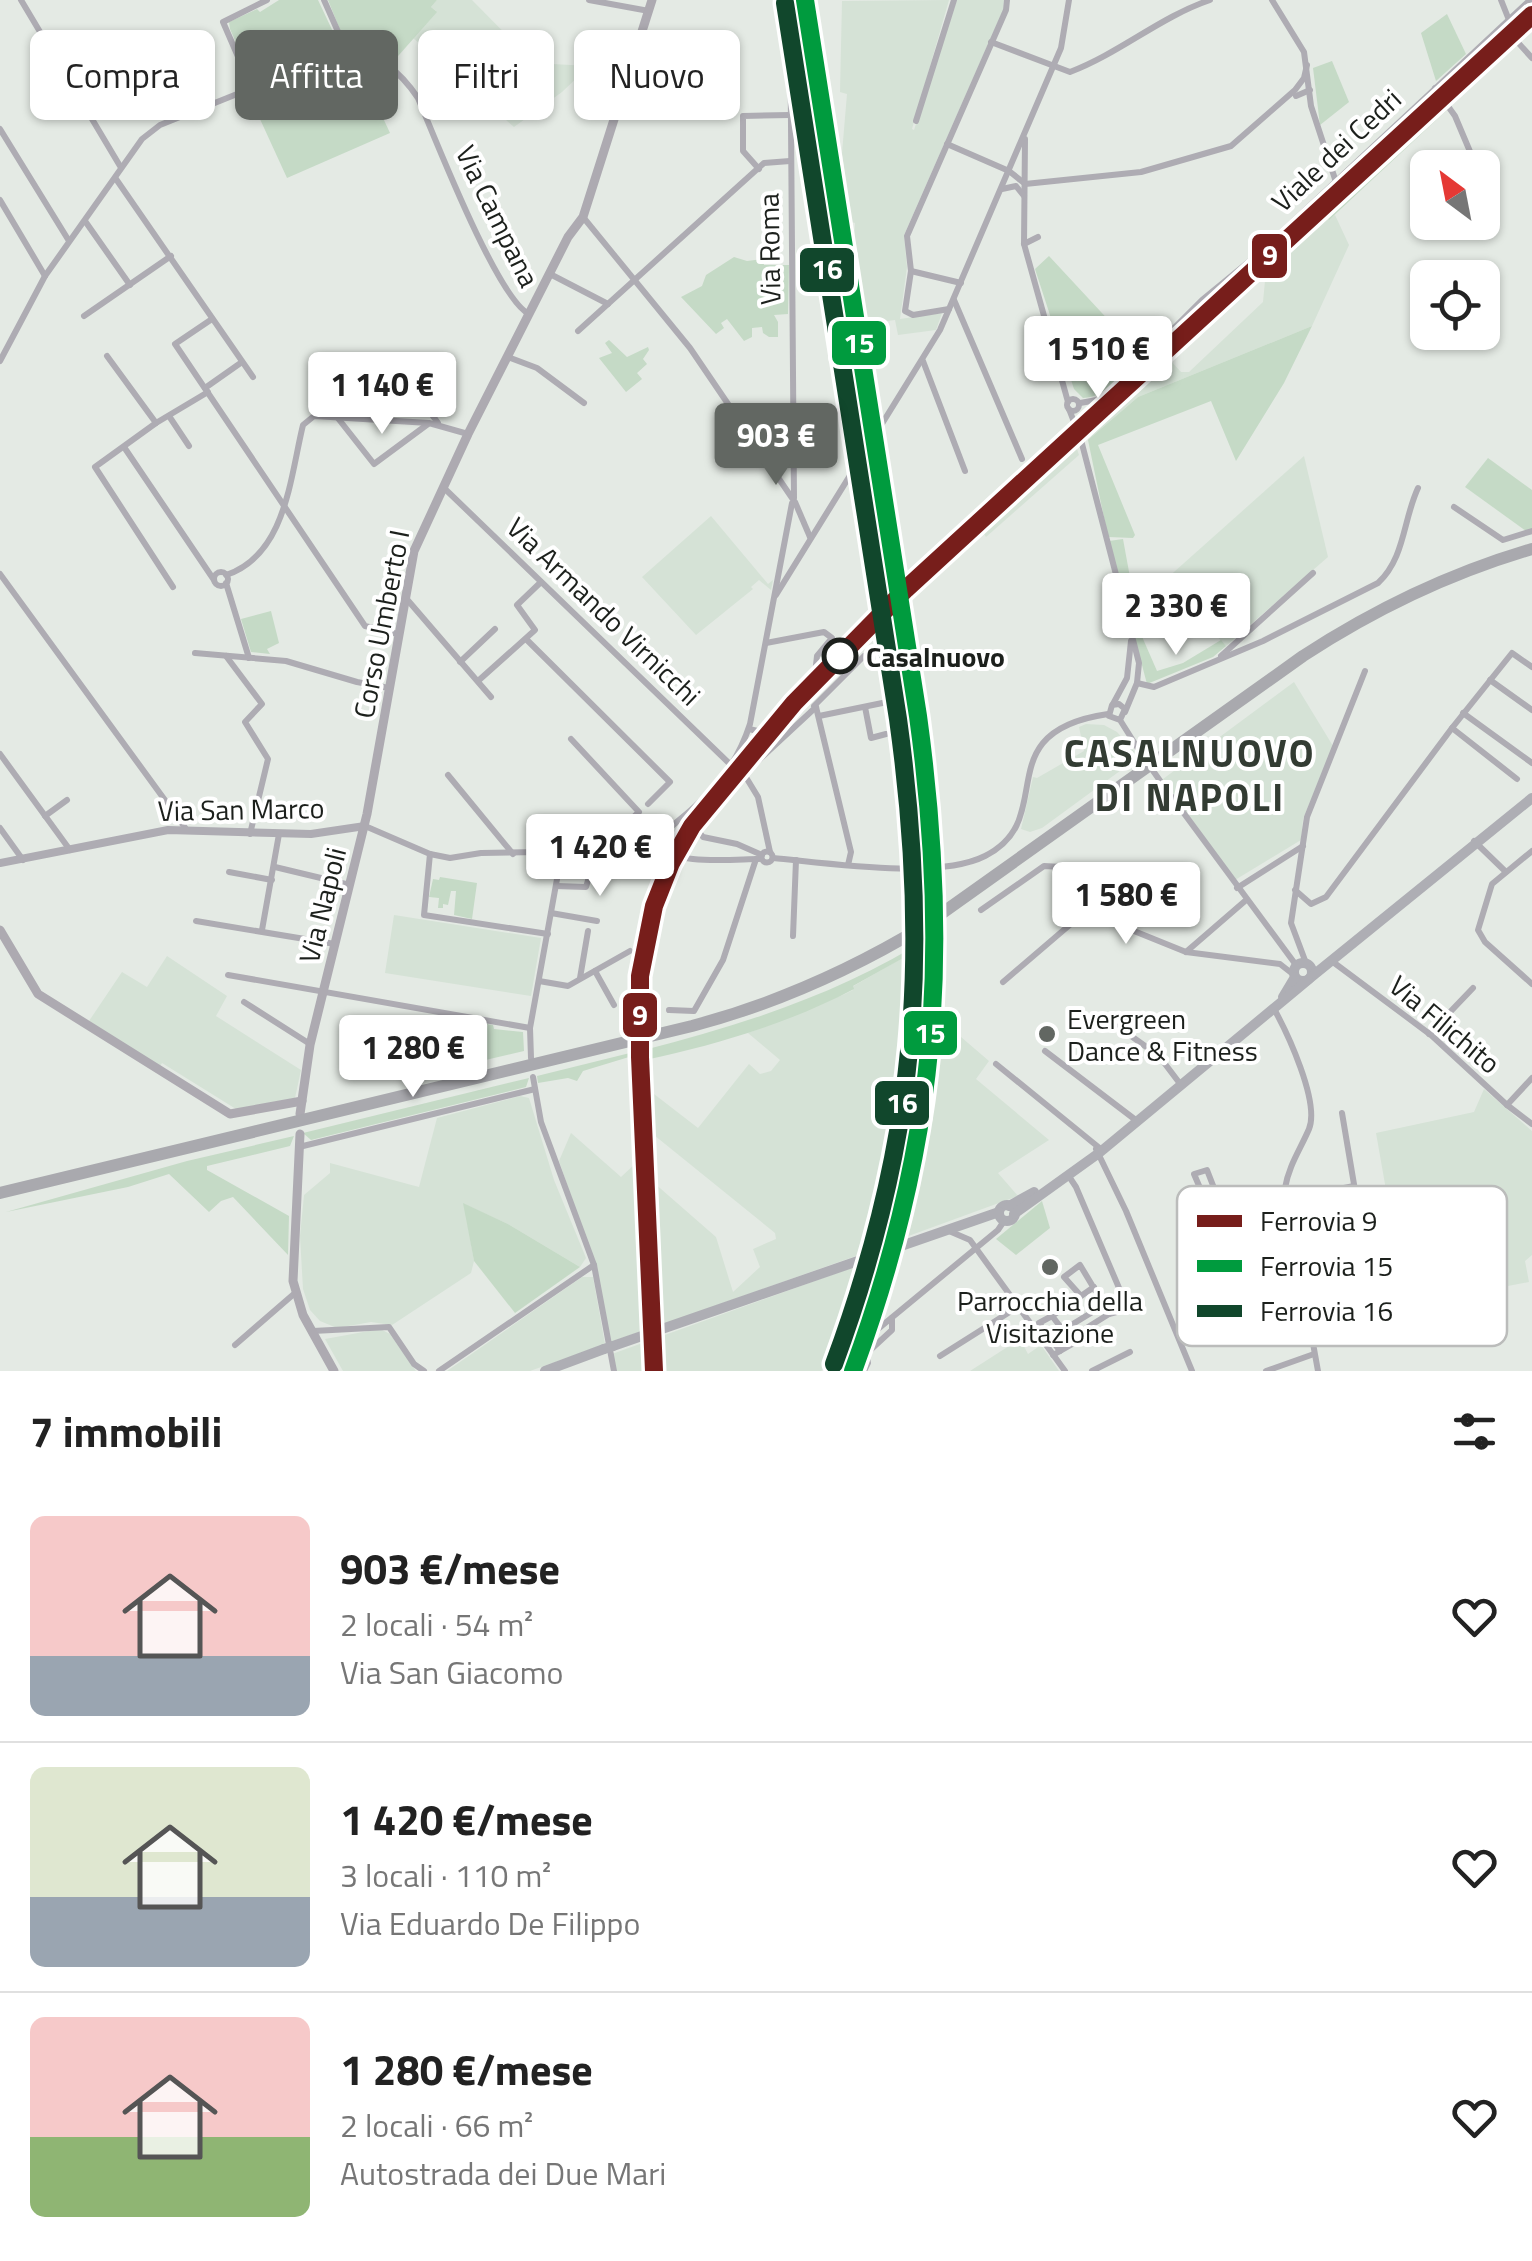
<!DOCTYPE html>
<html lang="it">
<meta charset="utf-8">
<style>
body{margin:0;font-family:"Titillium Web",sans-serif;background:#f2f2f2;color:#222;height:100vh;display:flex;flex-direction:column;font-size:38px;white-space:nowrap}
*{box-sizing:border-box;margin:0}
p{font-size:32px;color:#767676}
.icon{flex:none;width:55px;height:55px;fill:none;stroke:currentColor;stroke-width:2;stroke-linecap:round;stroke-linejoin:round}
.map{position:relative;height:1371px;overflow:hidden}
.drawer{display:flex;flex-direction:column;background:#fff;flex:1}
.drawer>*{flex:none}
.guide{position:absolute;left:30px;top:30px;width:1000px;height:90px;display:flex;gap:20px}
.needle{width:65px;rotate:328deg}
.buttons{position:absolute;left:1410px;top:150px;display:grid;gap:20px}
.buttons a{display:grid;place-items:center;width:90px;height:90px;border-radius:15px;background:#fff;box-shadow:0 2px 8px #0004;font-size:50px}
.price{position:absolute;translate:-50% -85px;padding:0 22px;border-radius:10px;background:#fff;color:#222;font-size:32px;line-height:65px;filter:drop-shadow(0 2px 5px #0008)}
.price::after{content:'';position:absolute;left:50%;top:60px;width:30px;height:22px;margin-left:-15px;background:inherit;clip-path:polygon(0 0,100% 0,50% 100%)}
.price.current{background:#626762;color:#fff}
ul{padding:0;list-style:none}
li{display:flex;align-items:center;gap:30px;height:250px;padding:0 30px}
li+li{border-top:2px solid #e0e0e0}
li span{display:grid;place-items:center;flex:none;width:280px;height:200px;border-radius:15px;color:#555}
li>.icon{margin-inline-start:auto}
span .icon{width:120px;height:120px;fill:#fffc;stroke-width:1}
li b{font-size:42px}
h2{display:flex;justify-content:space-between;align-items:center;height:120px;padding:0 30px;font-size:42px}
.tag{padding:0 35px;border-radius:15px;background:#fff;box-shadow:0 2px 8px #0004;font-size:35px;line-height:90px}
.tag.current{background:#626762;color:#fff}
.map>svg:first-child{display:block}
.built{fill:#d5e2d6}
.green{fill:#c5dac6}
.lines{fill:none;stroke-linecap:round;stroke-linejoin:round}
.minor{stroke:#aeacb3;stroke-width:6}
.tertiary{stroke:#aeacb3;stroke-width:8}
.secondary{stroke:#adaab1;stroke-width:9}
.primary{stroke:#aeaeb4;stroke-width:10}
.motorway{stroke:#a9a9ae;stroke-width:12}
.minor-bridge{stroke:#aeacb3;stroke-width:6}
.primary-bridge{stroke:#aeaeb4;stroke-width:10}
.rail-1-casing{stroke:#fff;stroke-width:25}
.rail-2-casing{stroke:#fff;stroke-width:25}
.rail-3-casing{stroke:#fff;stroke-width:25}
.rail-1{stroke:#771e1b;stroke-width:18}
.rail-2{stroke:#009b3e;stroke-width:18}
.rail-3{stroke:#11472c;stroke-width:18}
.stop-dot{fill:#fff;stroke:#1c201c;stroke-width:5}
.poi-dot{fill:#626762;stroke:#fff;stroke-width:4}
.labels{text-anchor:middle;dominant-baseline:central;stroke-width:8;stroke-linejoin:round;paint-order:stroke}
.street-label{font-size:28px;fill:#1c201c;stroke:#fff}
.stop-label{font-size:28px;font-weight:bold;fill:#1c201c;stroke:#fff;text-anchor:start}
.poi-label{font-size:28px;fill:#1c201c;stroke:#fff;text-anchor:start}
.district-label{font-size:38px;font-weight:bold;letter-spacing:2.5px;fill:#333c33;stroke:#fff}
.key{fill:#fff;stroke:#bbbcbb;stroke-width:2.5}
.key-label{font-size:28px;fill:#1c201c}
.line-badge{stroke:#fff;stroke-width:4}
.badge-label{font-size:28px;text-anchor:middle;font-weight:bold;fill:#fff}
</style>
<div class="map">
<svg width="1532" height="1371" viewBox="0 0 1532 1371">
<rect width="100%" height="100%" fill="#e4eae4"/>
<!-- built -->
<g class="built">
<polygon points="437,0 472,0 534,63 589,66 593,69 590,80 582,73 562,92 514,127 413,38 436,11 431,7"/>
<polygon points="949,0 912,129 914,130 957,0 1004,0 1003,10 904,235 907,267 900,319 942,313 936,330 898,335 895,320 866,324 854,240 855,223 851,222 842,153 847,94 840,92 842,1"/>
<polygon points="1324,212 1329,219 1335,215 1349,245 1312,326 1138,397 1088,440 1087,436 1169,359 1181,372 1189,372 1263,302 1265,281 1260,275"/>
<polygon points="1076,446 1079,455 986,537 981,529"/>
<polygon points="1304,456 1328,557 1226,646 1165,580"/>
<polygon points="711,516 768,584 773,580 771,590 759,580 751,587 753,589 696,635 642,577"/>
<polygon points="1294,682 1333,746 1303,819 1301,840 1235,880 1163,779"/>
<polygon points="1086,724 1104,725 1117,732 1139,757 1042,828 1030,832 1021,829 1033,777 1037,778 1084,751 1079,727"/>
<polygon points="394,915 541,938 531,996 385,973"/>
<polygon points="921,947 918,1031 904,1150 884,1246 658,1326 653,1182 716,1237 733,1292 760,1267 753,1249 776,1239 775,1233 649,1131 647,1095 654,1094 698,1128 749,1064 760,1074 771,1071 780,1060 748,1033 845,994 853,990 852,987"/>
<polygon points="167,956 227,996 216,1016 301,1070 295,1098 236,1109 162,1063 159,1068 89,1021 122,972 147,987"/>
<polygon points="940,1019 989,1061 976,1079 1049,1140 998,1173 1018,1196 903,1238 922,1161"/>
<polygon points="1484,1089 1532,1131 1532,1255 1525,1261 1529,1282 1384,1310 1376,1270 1398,1264 1398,1258 1376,1133 1474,1112"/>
<polygon points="520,1096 529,1098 554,1180 586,1258 580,1267 508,1224 464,1204 474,1261 471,1273 392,1325 371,1322 337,1328 320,1321 310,1310 303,1289 300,1236 304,1195 330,1173 330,1163 419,1187 437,1118"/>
<polygon points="571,1133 621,1177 635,1164 636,1167 642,1331 610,1342 598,1274 559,1161"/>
<polygon points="887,1255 863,1336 821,1371 616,1371 612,1354"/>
<polygon points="582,1277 593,1277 605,1344 530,1371 447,1371"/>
<polygon points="380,1329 390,1334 416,1371 343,1371 325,1339"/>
<polygon points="1020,1339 1028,1354 1041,1345 1059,1371 970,1371"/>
</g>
<!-- green -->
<g class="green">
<polygon points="279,0 318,0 344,55 348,61 358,64 390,133 287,178 249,95 257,90 230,29 229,22 257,9 260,12"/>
<polygon points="328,0 437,0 431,7 437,12 391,64 345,42"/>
<polygon points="1447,14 1466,54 1436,81 1421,33"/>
<polygon points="1332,61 1349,102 1320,125 1313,68"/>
<polygon points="1443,103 1448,109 1329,220 1324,212"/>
<path d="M1049 256 1140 354C1123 372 1109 397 1083 398L1074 389 1035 269Z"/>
<polygon points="734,257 747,261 763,259 764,265 789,265 788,314 774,315 778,322 778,337 769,337 763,333 762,327 752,328 752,337 744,341 727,319 721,323 724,328 716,334 681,297 702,286 706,275"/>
<polygon points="1312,326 1284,383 1236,461 1211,401 1098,445 1135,535 1133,538 1108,537 1088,440 1138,397"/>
<polygon points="609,340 627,357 648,347 649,350 643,359 647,364 637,373 642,379 626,392 599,358 612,353 605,343"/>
<polygon points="1488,458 1532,490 1532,529 1526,531 1465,487"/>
<polygon points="1123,539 1140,632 1157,671 1183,663 1221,640 1226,646 1213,657 1147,684 1109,541"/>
<polygon points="271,611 279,643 267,649 270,654 251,652 241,619"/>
<polygon points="440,877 477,883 472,919 454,915 456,891 451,891 448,905 443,904 443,908 438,908 439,898 429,897 433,879 439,880"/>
<path d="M933 935C925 1040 914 1141 890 1244L884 1246C905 1148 920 1049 921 948L853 986 854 989C789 1023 717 1045 645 1060L644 1050C746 1024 844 992 933 935Z"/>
<polygon points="480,1023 493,1025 494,1029 523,1032 524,1051 460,1066 466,1033 478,1035"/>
<polygon points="638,1051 649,1328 642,1331 629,1071 632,1065 629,1057 583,1071 577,1081 568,1078 538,1083 537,1076"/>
<polygon points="529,1078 526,1087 311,1140 303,1133"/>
<polygon points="294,1136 290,1146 207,1166 207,1170 289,1216 288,1255 233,1197 221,1201 209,1212 169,1174 128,1187 6,1212 187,1161"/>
<polygon points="1042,1201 1050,1228 1016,1255 996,1239"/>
<polygon points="463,1203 508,1224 580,1267 515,1313 474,1261"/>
</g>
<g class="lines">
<!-- minor -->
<g class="minor">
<polyline points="21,0 120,166"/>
<path d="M324 0 343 43C378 58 396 65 418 98 435 138 497 298 529 314"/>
<polyline points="589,0 649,11"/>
<polyline points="790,0 794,498"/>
<polyline points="1272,0 1304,52 1311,106 1335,179"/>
<polyline points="1501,0 1509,20"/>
<polyline points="1503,26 1532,58"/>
<path d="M991 42 1070 72C1120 53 1160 17 1210 0"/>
<polyline points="1435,88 1455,116 1474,161"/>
<polyline points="1296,96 1310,90"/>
<polyline points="916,121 954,0"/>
<polyline points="0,129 69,241"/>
<polyline points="1025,139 1024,244 1068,402"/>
<polyline points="947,144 1009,171 1024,183"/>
<polyline points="759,169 743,151 743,116 790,115"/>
<polyline points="116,179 253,377"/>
<polyline points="1025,184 1141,172 1231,146 1295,90 1304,78 1307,65"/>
<polyline points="1002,189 1016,186 1024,196"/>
<polyline points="0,200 45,276"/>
<polyline points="583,217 690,348 792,498"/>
<polyline points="85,221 130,285"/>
<polyline points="1024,244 1038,237"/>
<polyline points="911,271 961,283"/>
<polyline points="550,274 608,304"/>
<polyline points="954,300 1022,459"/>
<polyline points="949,309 913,315 905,311 911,271 907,236 1006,10 1007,0"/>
<polyline points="84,316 171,256"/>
<polyline points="212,319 175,344 365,626 398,634"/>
<polyline points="578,331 764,163 790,161"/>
<polyline points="107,356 156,423"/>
<polyline points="508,357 537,368 584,403"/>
<polyline points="0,361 45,276 142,139 160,125 247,90 249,82 223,22 267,0"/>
<polyline points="923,361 965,471"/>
<polyline points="205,388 242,362"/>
<circle cx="1073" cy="405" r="6"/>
<polyline points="1080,403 1097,400 1111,391 1202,300 1257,255 1530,0"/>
<polyline points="1069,409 1081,440 1139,663 1137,683 1125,712"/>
<polyline points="337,415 399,370 438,423"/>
<polyline points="169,416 189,446"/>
<polyline points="337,417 374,464 428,424"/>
<polyline points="124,447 214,580"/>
<polyline points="443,487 733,767"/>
<polyline points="795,502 810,537"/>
<polyline points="1454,507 1503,540 1532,531"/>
<circle cx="221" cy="579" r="7"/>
<polyline points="0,574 186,829"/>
<path d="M226 575C286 555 290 478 303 425L314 416 429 423 468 434"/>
<polyline points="226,583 249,658"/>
<polyline points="173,587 95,467 156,423 208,392"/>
<polyline points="776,595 940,330 1061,48 1069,0"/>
<polyline points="405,597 491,697"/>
<polyline points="526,639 670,782 648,804"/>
<polyline points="195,653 286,661 357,682 389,688"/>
<polyline points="226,656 262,704 245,722 268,759 250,834"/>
<polyline points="1221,656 1313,573"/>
<polyline points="460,662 495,629"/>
<polyline points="1490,680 1532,710"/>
<polyline points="478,681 535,630 517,605 541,582"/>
<path d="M1137 683 1154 687 1263 641 1378 583C1405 558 1403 520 1418 488"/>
<polyline points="1113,704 1127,678 1131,641"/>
<polyline points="816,707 851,852 848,865"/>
<polyline points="865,707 871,738 886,734"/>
<polyline points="1463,713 1532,763"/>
<polyline points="819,716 897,700"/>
<polyline points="1120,720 1125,709 1119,704 1112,705 1109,716 1120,720 1142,755"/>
<polyline points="1452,728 1517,779"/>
<polyline points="749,729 762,732 815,674 817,656 832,638 824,632 766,643"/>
<polyline points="0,754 70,850"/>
<polyline points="744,774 758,797 770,852"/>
<polyline points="448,775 513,854"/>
<polyline points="1163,785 1296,965"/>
<polyline points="45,816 67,800"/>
<polyline points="365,826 430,854 450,858 481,853 539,852 572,844 656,844"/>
<polyline points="0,828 23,860"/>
<polyline points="1474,841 1506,872"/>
<path d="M656 844C664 830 679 821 691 810 720 784 738 761 750 724L792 503"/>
<path d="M656 844C670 866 734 859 759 859"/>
<polyline points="1532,851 1492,884 1478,930 1485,942 1532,984"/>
<circle cx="767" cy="857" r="5.5"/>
<polyline points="430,854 424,915 548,934"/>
<polyline points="762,855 737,844 703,837 699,832 703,823 744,774 816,707 814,706 864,656"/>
<path d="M773 858C827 863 938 880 985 856 1061 818 984 732 1108 714"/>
<polyline points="275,867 350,885"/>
<polyline points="229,872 272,880"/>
<polyline points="556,886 586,887 597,850 639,812 571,739"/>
<polyline points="1237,888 1303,846"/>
<polyline points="1295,890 1311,904 1326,897 1452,728 1512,653 1532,667"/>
<polyline points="981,910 1044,866 1079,868 1091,871 1097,877 1122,918 1134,931 1186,952 1280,964 1294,975"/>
<polyline points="551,913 597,921"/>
<polyline points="196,921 335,944"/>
<polyline points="262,930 279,834"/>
<polyline points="793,936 796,860"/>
<polyline points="1186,952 1245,901"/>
<polyline points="1333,962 1431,1035 1507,1105 1532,1124"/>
<polyline points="1306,963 1291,923 1307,817 1365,671"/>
<polyline points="595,971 614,1005"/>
<polyline points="228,975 530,1028"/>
<polyline points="580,978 588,931"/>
<polyline points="539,981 568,986 630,951"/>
<polyline points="1003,982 1107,893"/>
<polyline points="244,1002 310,1044"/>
<path d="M1273 1007C1287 1032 1320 1102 1309 1129 1300 1150 1289 1165 1285 1188L1318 1371"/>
<polyline points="669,1010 694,1011 723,960 756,859"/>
<polyline points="1106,1018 1159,1056 1181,1085"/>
<polyline points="1429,1034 1473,988"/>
<polyline points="1045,1051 1137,1121"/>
<polyline points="531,1058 530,1028 563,846"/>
<polyline points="996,1064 1102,1150"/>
<polyline points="533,1077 541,1122 594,1265 614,1371"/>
<polyline points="1507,1105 1532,1078"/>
<polyline points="1342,1113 1358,1208"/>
<polyline points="299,1147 535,1089"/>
<polyline points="1096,1149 1126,1211 1192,1371"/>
<polyline points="1288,1199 1354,1186"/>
<polyline points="1221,1206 1207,1170 1194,1174 1209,1209 1285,1188"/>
<polyline points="1216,1215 1287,1193"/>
<polyline points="949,1231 970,1240 1065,1371"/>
<polyline points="1236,1250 1294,1234"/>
<polyline points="1303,1281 1370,1268"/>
<polyline points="1094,1287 1081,1296 1064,1277 1080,1265 1104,1305"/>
<polyline points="1242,1309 1304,1291"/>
<polyline points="1052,1316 1039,1323 1060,1351"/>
<polyline points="1063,1330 1052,1316 1081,1296"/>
<polyline points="313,1331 389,1327 414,1364 424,1371"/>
<polyline points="1312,1333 1379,1322"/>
<polyline points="1072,1337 1109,1314"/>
<polyline points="1215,1341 1307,1311"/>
<polyline points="235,1345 295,1293"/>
<polyline points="1053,1355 1076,1342 1063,1330 1104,1305 1109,1314 1128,1309 1076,1187 1068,1175"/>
<polyline points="940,1356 1016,1308"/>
<polyline points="439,1371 594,1265"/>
<polyline points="827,1371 998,1230 1004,1221"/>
<polyline points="864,1371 868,1363 866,1354 892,1330 892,1318"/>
<polyline points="1092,1371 1130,1352"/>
<polyline points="1266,1371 1314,1354"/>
</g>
<!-- tertiary -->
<polyline class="tertiary" points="0,863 168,830 311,834 365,826"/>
<!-- secondary -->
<g class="secondary">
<polyline points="0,930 38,994 230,1114 302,1101"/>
<polyline points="300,1114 310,1045 367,814 414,551 468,434 568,237 583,217 652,0"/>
<polyline points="300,1134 293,1281 303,1315 334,1371"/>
</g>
<!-- primary -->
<g class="primary">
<circle cx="1303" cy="972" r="9"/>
<polyline points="1310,978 1532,798"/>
<polyline points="1283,997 1295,977"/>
<circle cx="1007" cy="1213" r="8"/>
<polyline points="1009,1206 1034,1192"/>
<polyline points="1014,1214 1099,1153 1308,980"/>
<polyline points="613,1346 999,1212"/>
<polyline points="545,1371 604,1349"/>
</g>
<!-- motorway -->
<path class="motorway" d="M0 1193 692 1026C775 1004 851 970 924 926L1303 656C1375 609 1450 573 1532 549"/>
<!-- minor-bridge -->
<polyline class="minor-bridge" points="1142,755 1163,785"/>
<!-- primary-bridge -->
<polyline class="primary-bridge" points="604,1349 613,1346"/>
<!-- rail-1 casing -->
<g class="rail-1-casing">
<polyline id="rail-1" points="654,1371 640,1057 640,976 654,906 671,863 692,826 794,703 906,589 1532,15"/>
</g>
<!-- rail-2 casing -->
<g class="rail-2-casing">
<path id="rail-2" d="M805 0 918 716C951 955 937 1143 853 1371"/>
</g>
<!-- rail-3 casing -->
<g class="rail-3-casing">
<path id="rail-3" d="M785 3 898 719C931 955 917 1140 834 1364"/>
</g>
<!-- rail-1 -->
<use href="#rail-1" class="rail-1"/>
<!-- rail-2 -->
<use href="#rail-2" class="rail-2"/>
<!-- rail-3 -->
<use href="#rail-3" class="rail-3"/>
</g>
<!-- markers -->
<circle class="stop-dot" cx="840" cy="656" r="16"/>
<g class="poi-dot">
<circle cx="1047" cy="1034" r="10"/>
<circle cx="1050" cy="1267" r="10"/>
</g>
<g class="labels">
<!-- street labels -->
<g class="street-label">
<text transform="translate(1336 150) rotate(-43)">Viale dei Cedri</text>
<text transform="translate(498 216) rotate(64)">Via Campana</text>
<text transform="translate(769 249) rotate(-91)">Via Roma</text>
<text transform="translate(604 611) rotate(44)">Via Armando Virnicchi</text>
<text transform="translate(381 624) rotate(-79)">Corso Umberto I</text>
<text transform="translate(241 809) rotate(-1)">Via San Marco</text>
<text transform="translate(322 905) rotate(-76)">Via Napoli</text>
<text transform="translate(1445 1024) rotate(40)">Via Filichito</text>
</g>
<!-- stop labels -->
<g class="stop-label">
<text x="866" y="656">Casalnuovo</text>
</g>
<!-- poi labels -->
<g class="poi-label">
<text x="1067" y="1018">Evergreen<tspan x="1067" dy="32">Dance &amp; Fitness</tspan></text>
<text x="1050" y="1300" text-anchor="middle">Parrocchia della<tspan x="1050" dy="32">Visitazione</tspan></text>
</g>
<!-- district labels -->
<g class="district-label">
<text x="1190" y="753">CASALNUOVO<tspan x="1190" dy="44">DI NAPOLI</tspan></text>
</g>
</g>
<!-- legend -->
<rect x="1177" y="1186" width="330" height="160" rx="15" class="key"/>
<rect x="1197" y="1215" width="45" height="12" fill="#771e1b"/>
<rect x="1197" y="1260" width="45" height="12" fill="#009b3e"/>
<rect x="1197" y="1305" width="45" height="12" fill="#11472c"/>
<g class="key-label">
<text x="1260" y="1231">Ferrovia 9</text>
<text x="1260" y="1276">Ferrovia 15</text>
<text x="1260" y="1321">Ferrovia 16</text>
</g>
<g class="line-badge">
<rect x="1250" y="232" width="39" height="48" rx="10" fill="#771e1b"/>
<rect x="798" y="246" width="58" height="48" rx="10" fill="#11472c"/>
<rect x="830" y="319" width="58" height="48" rx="10" fill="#009b3e"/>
<rect x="621" y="991" width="38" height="48" rx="10" fill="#771e1b"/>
<rect x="902" y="1009" width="57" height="48" rx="10" fill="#009b3e"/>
<rect x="873" y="1079" width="58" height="48" rx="10" fill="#11472c"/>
</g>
<g class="badge-label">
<text x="1270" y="265">9</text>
<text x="827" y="279">16</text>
<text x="859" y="353">15</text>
<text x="640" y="1025">9</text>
<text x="930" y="1043">15</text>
<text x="902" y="1113">16</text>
</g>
</svg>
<div class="buttons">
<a><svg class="needle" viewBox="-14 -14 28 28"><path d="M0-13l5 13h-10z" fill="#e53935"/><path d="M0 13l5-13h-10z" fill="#767676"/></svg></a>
<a><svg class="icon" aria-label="locate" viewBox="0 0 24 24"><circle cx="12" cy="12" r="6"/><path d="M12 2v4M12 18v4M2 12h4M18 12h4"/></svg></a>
</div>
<b class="price" style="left:1098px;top:401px">1 510 €</b>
<b class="price" style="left:382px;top:437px">1 140 €</b>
<b class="price current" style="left:776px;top:488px">903 €</b>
<b class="price" style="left:1176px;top:658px">2 330 €</b>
<b class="price" style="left:600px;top:899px">1 420 €</b>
<b class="price" style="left:1126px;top:947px">1 580 €</b>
<b class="price" style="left:413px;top:1100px">1 280 €</b>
<div class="guide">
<a class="tag">Compra</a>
<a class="tag current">Affitta</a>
<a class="tag">Filtri</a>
<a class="tag">Nuovo</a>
</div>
</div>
<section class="drawer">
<h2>7 immobili<svg class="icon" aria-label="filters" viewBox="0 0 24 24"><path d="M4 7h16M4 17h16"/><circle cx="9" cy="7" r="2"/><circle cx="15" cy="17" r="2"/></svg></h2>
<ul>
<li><span style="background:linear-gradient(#f6c9c9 70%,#9aa5b1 0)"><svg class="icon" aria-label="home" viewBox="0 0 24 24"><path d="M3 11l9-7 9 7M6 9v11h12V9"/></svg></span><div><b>903 €/mese</b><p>2 locali · 54 m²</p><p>Via San Giacomo</p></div><svg class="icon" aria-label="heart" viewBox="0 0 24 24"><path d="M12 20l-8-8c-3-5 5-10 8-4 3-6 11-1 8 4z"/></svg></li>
<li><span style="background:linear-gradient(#dfe7d0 65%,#9aa5b1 0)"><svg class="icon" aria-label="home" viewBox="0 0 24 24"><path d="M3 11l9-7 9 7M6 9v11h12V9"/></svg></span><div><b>1 420 €/mese</b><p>3 locali · 110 m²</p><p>Via Eduardo De Filippo</p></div><svg class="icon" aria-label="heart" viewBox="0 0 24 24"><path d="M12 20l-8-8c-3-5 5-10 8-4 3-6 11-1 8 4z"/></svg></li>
<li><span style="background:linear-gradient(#f6c9c9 60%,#8fb573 0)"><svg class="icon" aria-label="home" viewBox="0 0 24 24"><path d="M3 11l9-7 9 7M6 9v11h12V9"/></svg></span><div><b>1 280 €/mese</b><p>2 locali · 66 m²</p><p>Autostrada dei Due Mari</p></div><svg class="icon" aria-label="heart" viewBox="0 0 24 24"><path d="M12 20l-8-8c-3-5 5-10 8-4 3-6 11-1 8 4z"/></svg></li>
</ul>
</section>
